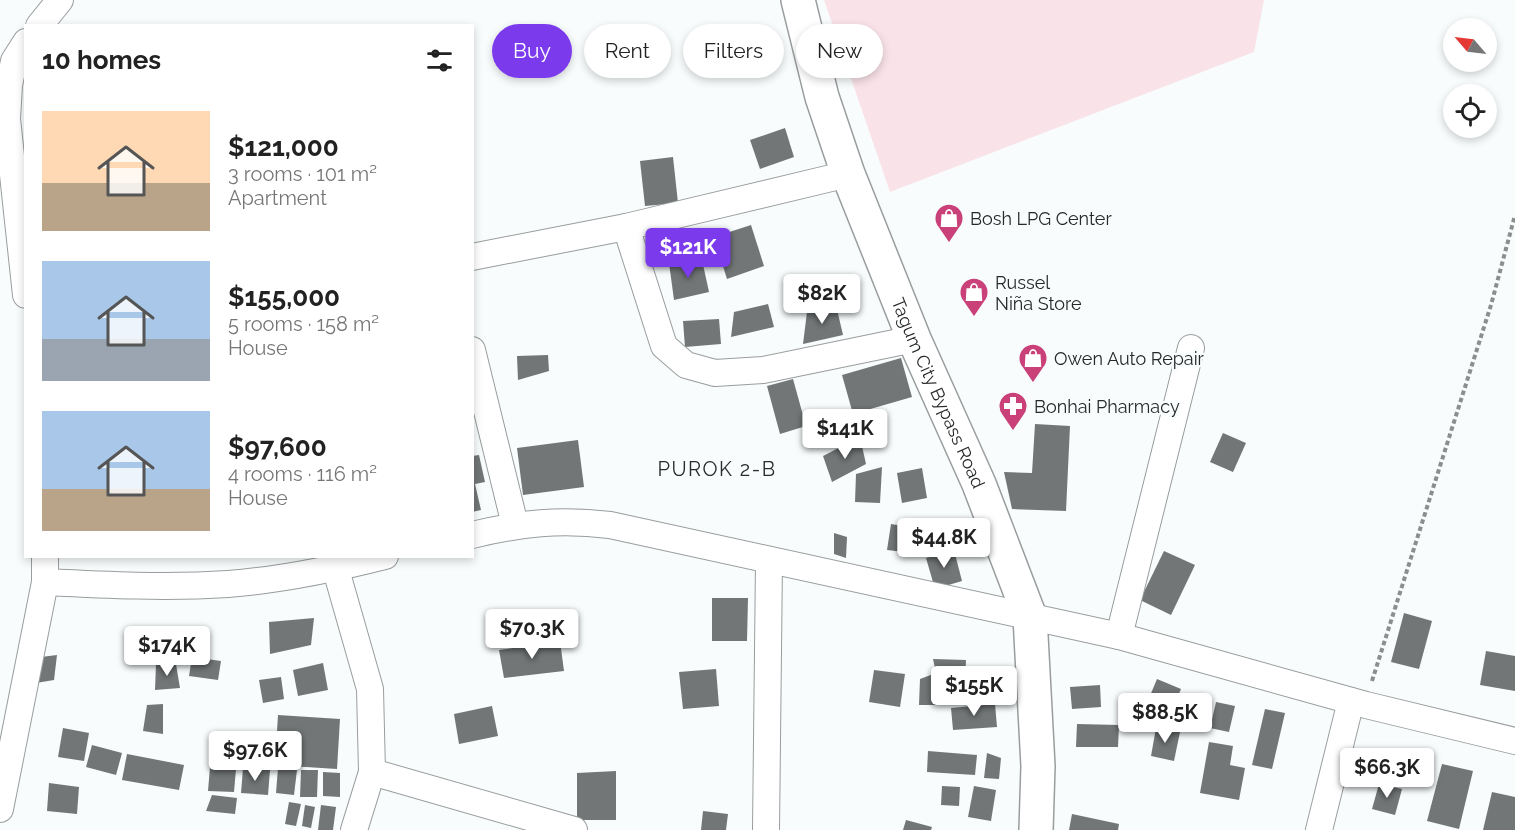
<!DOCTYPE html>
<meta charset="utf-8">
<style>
body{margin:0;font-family:Raleway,sans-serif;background:#f2f2f2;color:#222;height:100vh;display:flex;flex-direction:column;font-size:22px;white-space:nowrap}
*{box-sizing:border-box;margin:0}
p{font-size:20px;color:#767676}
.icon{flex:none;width:33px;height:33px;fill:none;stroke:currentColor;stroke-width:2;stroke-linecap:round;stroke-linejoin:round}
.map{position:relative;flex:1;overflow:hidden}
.sheet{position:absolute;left:24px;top:24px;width:450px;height:534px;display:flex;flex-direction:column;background:#fff;border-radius:0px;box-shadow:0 3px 9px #0003}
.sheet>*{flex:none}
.guide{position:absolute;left:492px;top:24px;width:570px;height:54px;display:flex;gap:12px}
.needle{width:39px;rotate:298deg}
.buttons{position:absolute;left:1443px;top:18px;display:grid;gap:12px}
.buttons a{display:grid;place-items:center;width:54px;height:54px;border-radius:50%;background:#fff;box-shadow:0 3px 9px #0003;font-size:30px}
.price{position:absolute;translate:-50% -51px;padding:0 14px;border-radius:6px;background:#fff;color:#222;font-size:20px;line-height:39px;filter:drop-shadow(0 2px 3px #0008)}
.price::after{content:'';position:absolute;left:50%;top:36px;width:18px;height:14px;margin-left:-9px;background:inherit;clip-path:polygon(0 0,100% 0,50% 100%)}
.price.current{background:#7c3aed;color:#fff}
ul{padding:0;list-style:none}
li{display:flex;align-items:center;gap:18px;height:150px;padding:0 18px}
li span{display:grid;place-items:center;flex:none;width:168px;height:120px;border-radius:0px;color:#555}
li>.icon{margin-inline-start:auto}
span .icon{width:72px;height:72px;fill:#fffc;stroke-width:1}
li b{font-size:26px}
h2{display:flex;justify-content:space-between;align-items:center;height:72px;padding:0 18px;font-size:26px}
.tag{padding:0 21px;border-radius:27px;background:#fff;box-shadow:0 3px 9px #0003;font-size:21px;line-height:54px}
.tag.current{background:#7c3aed;color:#fff}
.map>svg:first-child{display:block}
.green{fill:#f9e3e9}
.building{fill:#727677}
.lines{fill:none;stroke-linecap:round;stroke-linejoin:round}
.street-casing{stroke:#999d9e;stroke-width:28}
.primary-casing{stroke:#999d9e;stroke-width:36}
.path{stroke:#8b8e8f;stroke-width:4;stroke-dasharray:4.5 3;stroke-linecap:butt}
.street{stroke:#fff;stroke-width:26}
.primary{stroke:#fff;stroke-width:33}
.labels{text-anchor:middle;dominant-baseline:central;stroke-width:4.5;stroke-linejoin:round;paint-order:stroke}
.poi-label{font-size:18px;fill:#272929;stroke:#f8fcfd;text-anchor:start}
.street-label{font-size:18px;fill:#272929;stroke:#f8fcfd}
.neighbourhood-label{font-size:20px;letter-spacing:1.5px;fill:#292c2d;stroke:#f8fcfd}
</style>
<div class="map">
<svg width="1515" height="830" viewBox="0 0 1515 830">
<rect width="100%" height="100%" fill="#f8fcfd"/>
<!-- green -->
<polygon class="green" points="824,0 1264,0 1254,52 890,192"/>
<!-- building -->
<g class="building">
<polygon points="785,128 794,157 760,169 750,140"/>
<polygon points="673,157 678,203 645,206 640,161"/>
<polygon points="751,225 764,266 727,279 714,237"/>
<polygon points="702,260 709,292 674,300 669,263"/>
<polygon points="768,304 774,327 731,337 734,312"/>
<polygon points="836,305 843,335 803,344 807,312"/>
<polygon points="719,319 721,344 685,347 683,321"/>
<polygon points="548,355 549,371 518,380 517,356"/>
<polygon points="901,358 912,397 853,414 842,375"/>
<polygon points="793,379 806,426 780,434 767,386"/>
<polygon points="1035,424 1070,426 1066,511 1012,509 1004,472 1032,473"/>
<polygon points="1223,433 1246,443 1233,472 1210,462"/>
<polygon points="860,437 866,464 832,482 823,456"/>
<polygon points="578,440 584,487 523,495 517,448"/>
<polygon points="479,455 485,482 475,484 481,510 472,512 472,456"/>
<polygon points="882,467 880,503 855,502 856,474"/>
<polygon points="922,468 927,498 902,503 897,473"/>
<polygon points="891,524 908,527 904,552 887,550"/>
<polygon points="834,533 847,537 846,558 834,554"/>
<polygon points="954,550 962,581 935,589 926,558"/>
<polygon points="1164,551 1195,565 1171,615 1140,600"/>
<polygon points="712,598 748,598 747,641 712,641"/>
<polygon points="1404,613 1432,621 1419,669 1391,662"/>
<polygon points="314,618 311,645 270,654 269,622"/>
<polygon points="560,641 564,671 504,678 499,650"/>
<polygon points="1486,651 1515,656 1515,691 1480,685"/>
<polygon points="57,655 54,680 36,683 33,658"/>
<polygon points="192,657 221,661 218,680 189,676"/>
<polygon points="933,659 966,660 964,705 919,705 920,679 936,673"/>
<polygon points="323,663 328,690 298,696 293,670"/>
<polygon points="156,664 176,664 180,688 155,690"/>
<polygon points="716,669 719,706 683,709 679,672"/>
<polygon points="874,670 905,674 900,707 869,702"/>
<polygon points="281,677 284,699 263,703 259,680"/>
<polygon points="1157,679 1181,689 1171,713 1147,703"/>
<polygon points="1100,685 1101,707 1072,709 1070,687"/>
<polygon points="1193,697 1207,702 1200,727 1185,722"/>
<polygon points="1216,702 1235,706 1229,732 1210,728"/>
<polygon points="163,704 163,734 143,731 147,705"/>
<polygon points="995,704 997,727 953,730 951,708"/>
<polygon points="492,706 498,736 459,744 454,714"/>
<polygon points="1265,709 1285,713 1272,769 1252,765"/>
<polygon points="278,715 340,719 337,769 275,765"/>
<polygon points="1077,724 1119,725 1118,747 1076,747"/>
<polygon points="63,728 89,733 84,761 58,757"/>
<polygon points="1156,728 1180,732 1174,761 1151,756"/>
<polygon points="1209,742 1233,746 1230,765 1245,768 1239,800 1200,793"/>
<polygon points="92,745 122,753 116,775 86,767"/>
<polygon points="928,751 977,755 975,775 927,772"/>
<polygon points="987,753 1001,758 999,779 984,778"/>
<polygon points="127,754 184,765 179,790 122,780"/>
<polygon points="1442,764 1473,771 1459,829 1427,821"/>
<polygon points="210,767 236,769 234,792 208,791"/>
<polygon points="243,768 270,770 268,795 241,793"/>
<polygon points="278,768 297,770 294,795 276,793"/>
<polygon points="301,770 318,770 317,797 300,797"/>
<polygon points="616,771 616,820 577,820 577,773"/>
<polygon points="323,772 340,773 340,797 323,796"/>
<polygon points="49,783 79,787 77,814 47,811"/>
<polygon points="1379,784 1402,789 1395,815 1372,809"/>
<polygon points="942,786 960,787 959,806 941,805"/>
<polygon points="974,786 996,790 991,821 968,817"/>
<polygon points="1492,792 1515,797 1515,830 1483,830"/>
<polygon points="212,795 237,798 235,814 206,811"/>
<polygon points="289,802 301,804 296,826 285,824"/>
<polygon points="305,805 315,807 311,828 302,826"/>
<polygon points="321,805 336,807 333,830 318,830"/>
<polygon points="703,811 728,814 726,830 701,830"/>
<polygon points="1072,814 1119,824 1118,830 1069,830"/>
<polygon points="906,820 932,827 931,830 903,830"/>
</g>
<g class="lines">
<!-- street casing -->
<g class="street-casing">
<g id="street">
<polyline points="39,26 60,0"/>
<polyline points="26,42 14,61 9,85 7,119 26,295"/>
<polyline points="626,227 664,346 686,365 715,373 763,370 914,339"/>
<polyline points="472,257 626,227 848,174"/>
<polyline points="472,350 515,525"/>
<path d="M472 535C521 523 560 519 610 525L1119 636 1366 705 1515 741"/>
<polyline points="332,556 370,689 372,772 354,830"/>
<path d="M45 582C106 585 167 588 228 584 280 580 334 569 385 556"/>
<polyline points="1119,636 1191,348"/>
<polyline points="372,772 574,830"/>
<polyline points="0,809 45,582 45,556"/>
<polyline points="766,830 769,561"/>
<polyline points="1319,830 1351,701"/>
</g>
</g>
<!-- primary casing -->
<g class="primary-casing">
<g id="primary">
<path id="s1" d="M798 0 822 97 848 174 914 339 979 484 1030 617 1038 766 1036 830"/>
</g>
</g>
<!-- path -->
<polyline class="path" points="1372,681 1491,305 1515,215"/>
<!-- street -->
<use href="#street" class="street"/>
<!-- primary -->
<use href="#primary" class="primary"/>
</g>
<!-- icons -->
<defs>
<g id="shop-pin" transform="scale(1.5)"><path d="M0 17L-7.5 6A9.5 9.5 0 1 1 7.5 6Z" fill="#ca4079" stroke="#f8fcfd"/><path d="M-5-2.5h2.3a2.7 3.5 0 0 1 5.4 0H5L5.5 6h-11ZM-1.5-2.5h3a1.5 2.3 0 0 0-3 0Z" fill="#fff"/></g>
<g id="pharmacy-pin" transform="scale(1.5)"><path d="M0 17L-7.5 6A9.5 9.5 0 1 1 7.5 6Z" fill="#ca4079" stroke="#f8fcfd"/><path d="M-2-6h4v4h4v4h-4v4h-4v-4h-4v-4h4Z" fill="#fff"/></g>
</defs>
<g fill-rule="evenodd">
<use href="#shop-pin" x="949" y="218"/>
<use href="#shop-pin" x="974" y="292"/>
<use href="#shop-pin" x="1033" y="358"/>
<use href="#pharmacy-pin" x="1013" y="406"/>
</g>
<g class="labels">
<!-- poi labels -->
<g class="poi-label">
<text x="970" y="218">Bosh LPG Center</text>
<text x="995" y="282">Russel<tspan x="995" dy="21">Niña Store</tspan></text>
<text x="1054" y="358">Owen Auto Repair</text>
<text x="1034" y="406">Bonhai Pharmacy</text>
</g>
<!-- street labels -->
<g class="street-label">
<text stroke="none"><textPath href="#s1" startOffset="418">Tagum City Bypass Road</textPath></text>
</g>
<!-- neighbourhood labels -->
<g class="neighbourhood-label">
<text x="717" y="469">PUROK 2-B</text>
</g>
</g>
</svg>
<div class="buttons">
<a><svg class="needle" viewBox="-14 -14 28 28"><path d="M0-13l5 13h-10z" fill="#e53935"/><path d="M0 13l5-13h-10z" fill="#767676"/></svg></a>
<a><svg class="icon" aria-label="locate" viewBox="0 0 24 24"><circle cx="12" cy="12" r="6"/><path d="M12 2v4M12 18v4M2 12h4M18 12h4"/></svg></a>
</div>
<b class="price current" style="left:688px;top:279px">$121K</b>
<b class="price" style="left:822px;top:325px">$82K</b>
<b class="price" style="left:845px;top:460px">$141K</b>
<b class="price" style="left:944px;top:569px">$44.8K</b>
<b class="price" style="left:532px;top:660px">$70.3K</b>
<b class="price" style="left:167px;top:677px">$174K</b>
<b class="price" style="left:974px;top:717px">$155K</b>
<b class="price" style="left:1165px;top:744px">$88.5K</b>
<b class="price" style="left:255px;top:782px">$97.6K</b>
<b class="price" style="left:1387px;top:799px">$66.3K</b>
<div class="guide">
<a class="tag current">Buy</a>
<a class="tag">Rent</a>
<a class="tag">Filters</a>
<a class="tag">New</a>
</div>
<section class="sheet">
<h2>10 homes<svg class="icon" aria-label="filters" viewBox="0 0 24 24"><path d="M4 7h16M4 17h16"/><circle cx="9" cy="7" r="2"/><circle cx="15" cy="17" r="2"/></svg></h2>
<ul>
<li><span style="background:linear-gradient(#ffd9b3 60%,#b9a48a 0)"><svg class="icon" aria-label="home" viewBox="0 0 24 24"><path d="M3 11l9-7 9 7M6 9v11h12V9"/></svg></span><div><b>$121,000</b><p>3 rooms · 101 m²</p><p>Apartment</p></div></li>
<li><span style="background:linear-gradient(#a9c7e8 65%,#9aa5b1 0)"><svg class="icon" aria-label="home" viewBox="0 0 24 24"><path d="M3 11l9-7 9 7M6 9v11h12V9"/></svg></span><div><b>$155,000</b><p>5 rooms · 158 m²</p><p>House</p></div></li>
<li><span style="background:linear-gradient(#a9c7e8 65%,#b9a48a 0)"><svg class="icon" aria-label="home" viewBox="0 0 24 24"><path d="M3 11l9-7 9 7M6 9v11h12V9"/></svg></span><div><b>$97,600</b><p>4 rooms · 116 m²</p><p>House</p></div></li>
</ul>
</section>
</div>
